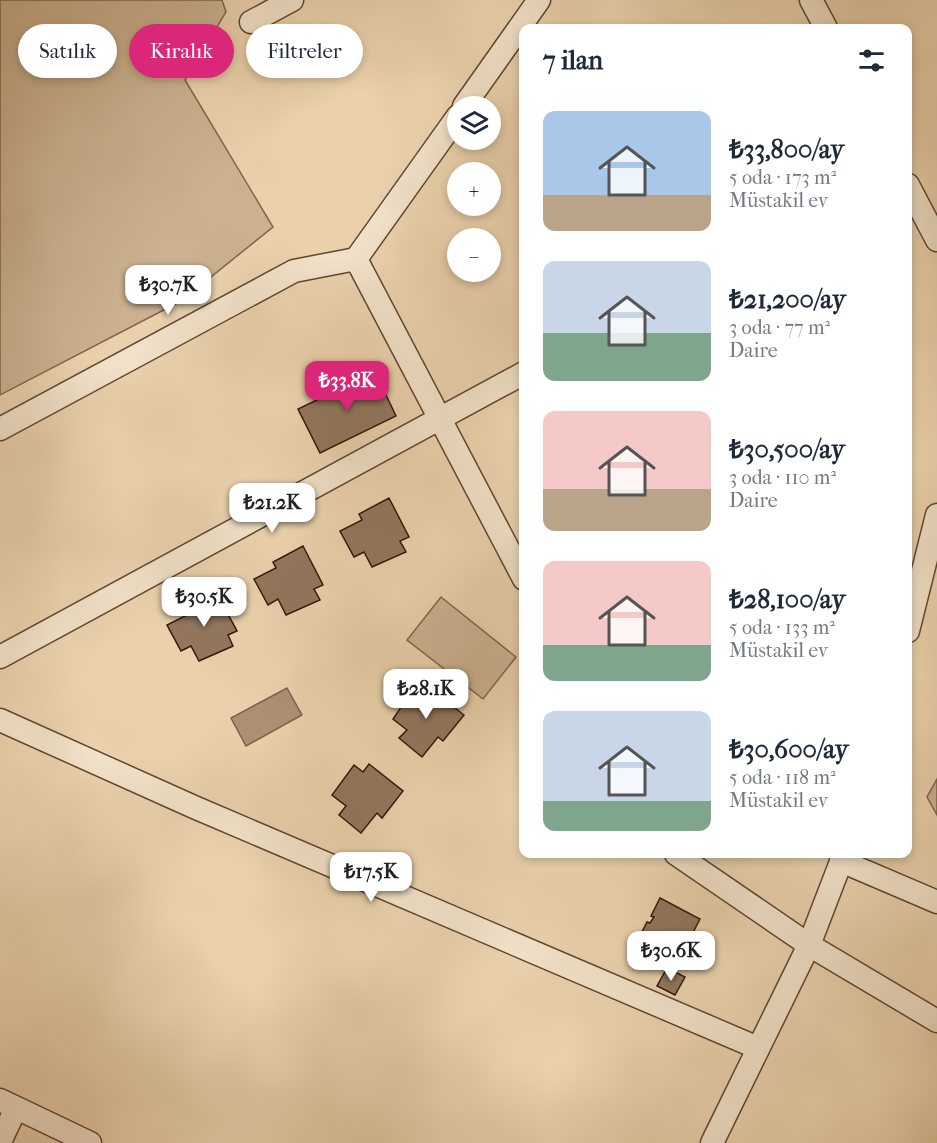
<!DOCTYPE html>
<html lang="tr">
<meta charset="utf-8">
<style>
body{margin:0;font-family:"IM FELL French Canon",serif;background:#f6f6f7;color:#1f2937;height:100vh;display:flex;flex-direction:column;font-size:22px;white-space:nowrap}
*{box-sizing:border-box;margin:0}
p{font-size:20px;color:#747a83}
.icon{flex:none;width:33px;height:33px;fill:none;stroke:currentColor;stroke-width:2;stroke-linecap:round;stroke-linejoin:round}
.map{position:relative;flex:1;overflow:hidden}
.sheet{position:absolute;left:519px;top:24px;width:393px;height:834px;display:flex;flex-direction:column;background:#fff;border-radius:12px;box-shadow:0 3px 9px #0003}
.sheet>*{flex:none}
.guide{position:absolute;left:18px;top:24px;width:411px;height:54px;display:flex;gap:12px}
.tools{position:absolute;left:447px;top:96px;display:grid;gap:12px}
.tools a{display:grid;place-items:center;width:54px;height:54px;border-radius:50%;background:#fff;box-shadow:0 3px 9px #0003;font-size:30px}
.price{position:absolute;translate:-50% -51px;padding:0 14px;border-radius:12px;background:#fff;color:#222;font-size:20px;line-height:39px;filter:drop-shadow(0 2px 3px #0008)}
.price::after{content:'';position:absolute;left:50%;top:36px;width:18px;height:14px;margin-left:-9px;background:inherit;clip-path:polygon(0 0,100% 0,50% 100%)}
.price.active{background:#db2777;color:#fff}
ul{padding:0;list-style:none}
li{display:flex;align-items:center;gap:18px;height:150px;padding:0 24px}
li span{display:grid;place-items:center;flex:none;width:168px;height:120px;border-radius:12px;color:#555}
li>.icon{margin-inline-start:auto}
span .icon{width:72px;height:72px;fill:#fffc;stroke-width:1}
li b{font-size:26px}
h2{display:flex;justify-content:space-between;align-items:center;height:72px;padding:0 24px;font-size:26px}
.pill{padding:0 21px;border-radius:27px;background:#fff;box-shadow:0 3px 9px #0003;font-size:21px;line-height:54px}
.pill.active{background:#db2777;color:#fff}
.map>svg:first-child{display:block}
.green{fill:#cbb190;stroke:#7f644c;stroke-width:1.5}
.water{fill:#ac9175;stroke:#7c604a;stroke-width:1.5}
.building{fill:#92775e;stroke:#331609;stroke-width:1.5}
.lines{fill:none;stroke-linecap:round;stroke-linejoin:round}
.street-casing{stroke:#614532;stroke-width:25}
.street{stroke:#f1e1c9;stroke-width:22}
</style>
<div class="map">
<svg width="937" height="1143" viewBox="0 0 937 1143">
<rect width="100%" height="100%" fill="#ead1ac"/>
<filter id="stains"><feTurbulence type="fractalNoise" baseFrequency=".00333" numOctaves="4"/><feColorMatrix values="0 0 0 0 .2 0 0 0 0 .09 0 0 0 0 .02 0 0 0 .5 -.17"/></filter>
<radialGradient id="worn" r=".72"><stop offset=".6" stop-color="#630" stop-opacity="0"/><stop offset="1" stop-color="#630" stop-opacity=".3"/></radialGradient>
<!-- green -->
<g class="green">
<polygon points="0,0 222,0 226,12 185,80 273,227 181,301 0,395"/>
<polygon points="441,597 516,657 483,699 407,640"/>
<polygon points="937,779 937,815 927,797"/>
</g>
<!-- water -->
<polygon class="water" points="287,688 302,715 246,746 231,718"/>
<!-- building -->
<g class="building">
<polygon points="375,372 396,416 320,453 298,409"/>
<polygon points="389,498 409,537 400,541 406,552 372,567 364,552 354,557 340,531 362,520 359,514"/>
<polygon points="303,546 323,585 314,589 320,600 286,615 278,599 268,605 254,579 276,568 273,562"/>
<polygon points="216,592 237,631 228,635 233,646 199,661 191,646 181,651 167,625 189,614 186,608"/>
<polygon points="414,688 423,696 430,688 464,715 443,741 438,737 422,757 399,738 407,730 393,719"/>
<polygon points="369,764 403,791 382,818 377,813 361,833 339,815 346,806 332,795 354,765 363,772"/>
<polygon points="660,898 700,919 678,961 638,940 647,922 650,923 654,917 651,916"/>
<polygon points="667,968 685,977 675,995 657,986"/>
</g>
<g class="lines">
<!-- street casing -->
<g class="street-casing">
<g id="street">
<polyline points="811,0 826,28"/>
<polyline points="251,22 292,0"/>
<polyline points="464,106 539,0"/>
<polyline points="458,116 356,259 524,579"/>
<polyline points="908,185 937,240"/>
<polyline points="0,429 294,271 356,259"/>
<polyline points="908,631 937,515"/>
<polyline points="0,657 524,373"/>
<polyline points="0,720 194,807 758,1048"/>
<polyline points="676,854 809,945 937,1021"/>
<polyline points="841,861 937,902"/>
<polyline points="0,1100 90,1143"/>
<polyline points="0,1142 16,1108"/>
<polyline points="712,1143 809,945 844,854"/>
</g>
</g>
<!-- street -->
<use href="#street" class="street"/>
</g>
<rect width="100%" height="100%" filter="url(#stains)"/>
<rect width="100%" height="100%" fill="url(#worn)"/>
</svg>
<div class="tools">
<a><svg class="icon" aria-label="layers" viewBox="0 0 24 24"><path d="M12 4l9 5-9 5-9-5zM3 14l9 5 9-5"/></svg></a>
<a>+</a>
<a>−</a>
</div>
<b class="price" style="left:168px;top:316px">₺30.7K</b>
<b class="price active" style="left:347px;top:412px">₺33.8K</b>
<b class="price" style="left:272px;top:534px">₺21.2K</b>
<b class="price" style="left:204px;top:628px">₺30.5K</b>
<b class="price" style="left:426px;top:720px">₺28.1K</b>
<b class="price" style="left:371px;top:903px">₺17.5K</b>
<b class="price" style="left:671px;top:982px">₺30.6K</b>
<div class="guide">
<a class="pill">Satılık</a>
<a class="pill active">Kiralık</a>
<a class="pill">Filtreler</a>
</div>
<section class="sheet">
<h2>7 ilan<svg class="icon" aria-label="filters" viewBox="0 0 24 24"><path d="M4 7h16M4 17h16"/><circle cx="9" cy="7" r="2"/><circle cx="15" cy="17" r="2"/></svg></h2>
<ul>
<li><span style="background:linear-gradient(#a9c7e8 70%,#b9a48a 0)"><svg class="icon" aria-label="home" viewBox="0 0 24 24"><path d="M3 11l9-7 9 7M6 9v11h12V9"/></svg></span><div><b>₺33,800/ay</b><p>5 oda · 173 m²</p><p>Müstakil ev</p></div></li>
<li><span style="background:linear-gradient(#c9d6e8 60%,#7fa58c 0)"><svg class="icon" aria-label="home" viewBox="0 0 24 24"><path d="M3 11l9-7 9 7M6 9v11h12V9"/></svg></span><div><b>₺21,200/ay</b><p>3 oda · 77 m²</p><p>Daire</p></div></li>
<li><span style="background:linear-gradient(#f6c9c9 65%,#b9a48a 0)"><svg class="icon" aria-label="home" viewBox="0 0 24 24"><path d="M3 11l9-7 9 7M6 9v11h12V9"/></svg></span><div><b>₺30,500/ay</b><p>3 oda · 110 m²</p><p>Daire</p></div></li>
<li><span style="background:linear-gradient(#f6c9c9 70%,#7fa58c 0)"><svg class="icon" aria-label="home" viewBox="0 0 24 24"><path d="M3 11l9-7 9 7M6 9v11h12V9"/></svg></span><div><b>₺28,100/ay</b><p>5 oda · 133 m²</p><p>Müstakil ev</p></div></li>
<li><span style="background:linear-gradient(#c9d6e8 75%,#7fa58c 0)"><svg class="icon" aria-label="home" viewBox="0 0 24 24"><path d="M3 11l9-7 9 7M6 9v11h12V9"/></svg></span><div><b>₺30,600/ay</b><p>5 oda · 118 m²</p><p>Müstakil ev</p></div></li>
</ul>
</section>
</div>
